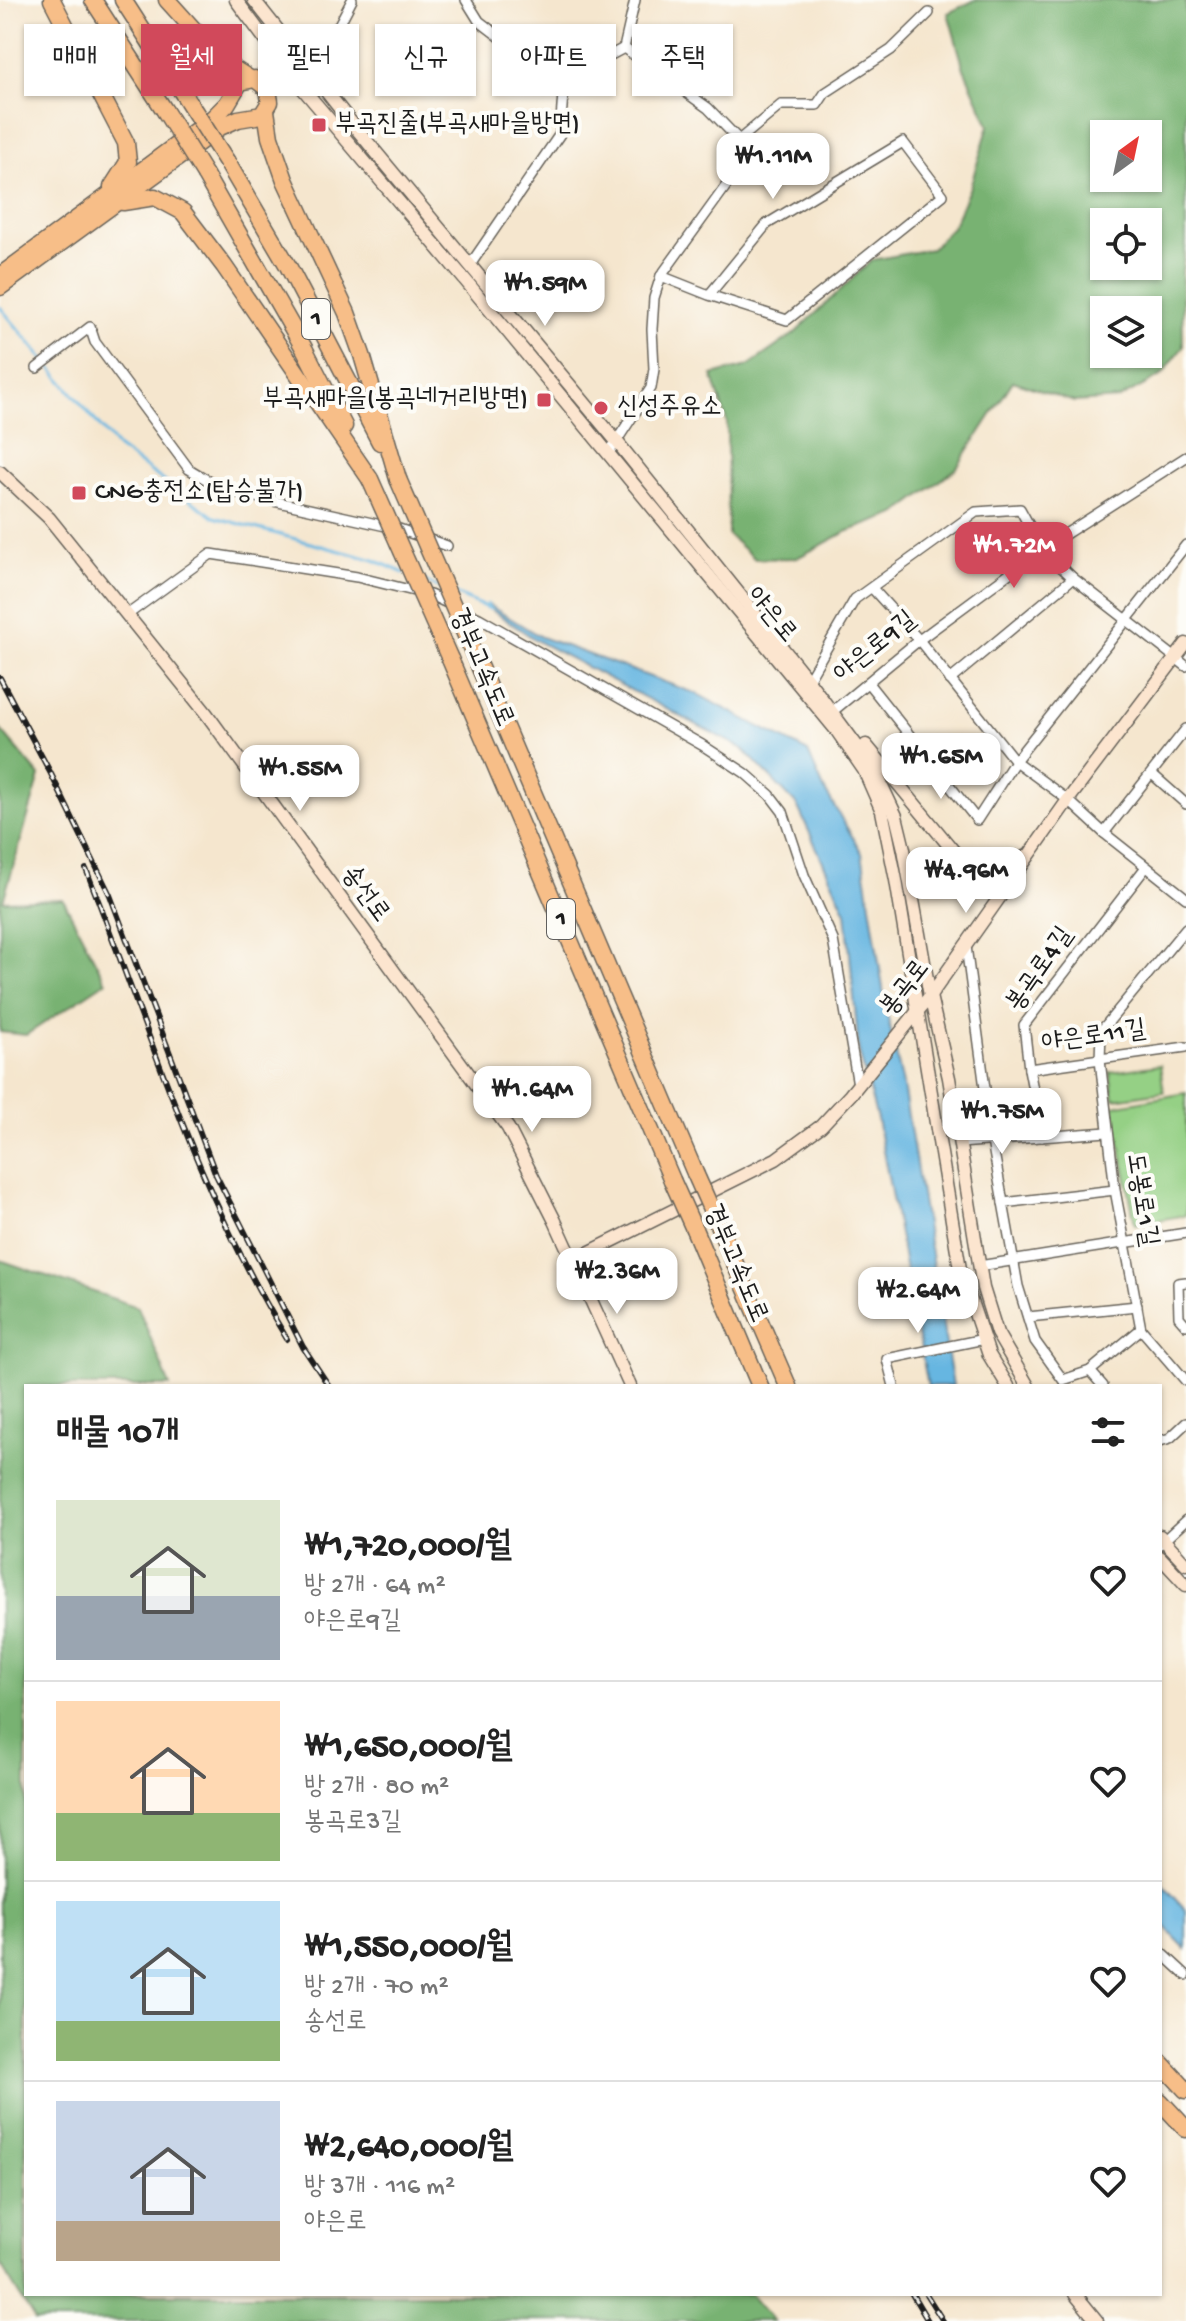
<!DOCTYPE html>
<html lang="ko">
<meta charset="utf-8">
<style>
body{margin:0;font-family:"Gochi Hand","Poor Story",sans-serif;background:#f6f6f6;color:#222;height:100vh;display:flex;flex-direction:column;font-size:30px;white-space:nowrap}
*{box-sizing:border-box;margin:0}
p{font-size:26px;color:#767676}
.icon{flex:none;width:44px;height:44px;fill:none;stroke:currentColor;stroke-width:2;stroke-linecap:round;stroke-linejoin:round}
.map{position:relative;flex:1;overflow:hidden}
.side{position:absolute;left:24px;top:1384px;width:1138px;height:912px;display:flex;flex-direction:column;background:#fff;border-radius:0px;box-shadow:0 2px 6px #0004}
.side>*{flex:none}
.hud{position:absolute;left:24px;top:24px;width:1138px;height:72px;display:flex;gap:16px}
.needle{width:52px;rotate:33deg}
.buttons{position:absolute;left:1090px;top:120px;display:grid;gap:16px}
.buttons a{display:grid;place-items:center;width:72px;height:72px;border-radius:0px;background:#fff;box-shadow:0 2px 6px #0004;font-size:40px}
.price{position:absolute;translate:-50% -68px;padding:0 18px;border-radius:16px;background:#fff;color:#222;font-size:26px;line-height:52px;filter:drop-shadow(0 2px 4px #0008)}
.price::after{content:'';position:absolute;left:50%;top:48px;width:24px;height:18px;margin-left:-12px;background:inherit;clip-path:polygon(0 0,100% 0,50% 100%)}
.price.current{background:#d1495b;color:#fff}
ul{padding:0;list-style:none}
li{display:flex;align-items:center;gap:24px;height:200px;padding:0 32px}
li+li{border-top:2px solid #e0e0e0}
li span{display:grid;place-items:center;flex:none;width:224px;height:160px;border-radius:0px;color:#555}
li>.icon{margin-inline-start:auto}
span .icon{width:96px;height:96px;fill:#fffc;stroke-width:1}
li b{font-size:34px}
h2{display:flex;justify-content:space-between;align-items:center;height:96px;padding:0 32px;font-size:34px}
.chip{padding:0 28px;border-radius:0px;background:#fff;box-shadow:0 2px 6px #0004;font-size:28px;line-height:72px}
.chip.current{background:#d1495b;color:#fff}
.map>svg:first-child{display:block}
.green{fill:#95d085;stroke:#587650;stroke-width:2}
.forest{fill:#78b272;stroke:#4a6747;stroke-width:2;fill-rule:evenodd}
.water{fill:#66b6e1;stroke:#41697e;stroke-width:2}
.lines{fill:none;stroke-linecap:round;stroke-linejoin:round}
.stream{stroke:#66b6e1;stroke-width:3}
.street-casing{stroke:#68635a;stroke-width:12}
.secondary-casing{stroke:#68635a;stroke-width:15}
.highway-casing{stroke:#68635a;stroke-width:19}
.street{stroke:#fff;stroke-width:9}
.secondary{stroke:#fce5cf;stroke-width:12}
.highway{stroke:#f7be88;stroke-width:16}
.rail-casing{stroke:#1c1c1c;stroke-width:6}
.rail{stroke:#fdfcf7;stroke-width:3;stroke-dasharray:9;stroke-linecap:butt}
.highway-bridge-casing{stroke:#68635a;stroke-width:19;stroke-linecap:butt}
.highway-bridge{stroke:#f7be88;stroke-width:16}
.poi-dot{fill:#d1495b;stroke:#fdfcf7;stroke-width:3}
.labels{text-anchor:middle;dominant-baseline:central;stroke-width:8;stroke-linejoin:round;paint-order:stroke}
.shield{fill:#fdfcf7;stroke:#605f5e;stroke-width:2}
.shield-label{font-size:24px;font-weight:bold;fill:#1c1c1c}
.poi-label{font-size:26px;fill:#1c1c1c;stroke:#fdfcf7;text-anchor:start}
.street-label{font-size:26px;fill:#1c1c1c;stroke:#fdfcf7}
</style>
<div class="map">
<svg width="1186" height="2321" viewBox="0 0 1186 2321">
<rect width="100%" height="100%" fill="#fdfcf7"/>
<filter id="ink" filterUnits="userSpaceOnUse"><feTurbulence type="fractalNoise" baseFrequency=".0125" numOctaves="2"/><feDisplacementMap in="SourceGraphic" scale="16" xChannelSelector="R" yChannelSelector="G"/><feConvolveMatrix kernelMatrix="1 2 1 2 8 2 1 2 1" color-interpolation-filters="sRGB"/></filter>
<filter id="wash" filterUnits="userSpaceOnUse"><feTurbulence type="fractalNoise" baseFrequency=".006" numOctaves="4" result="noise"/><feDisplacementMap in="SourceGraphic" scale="32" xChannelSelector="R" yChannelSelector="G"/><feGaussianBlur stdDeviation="1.8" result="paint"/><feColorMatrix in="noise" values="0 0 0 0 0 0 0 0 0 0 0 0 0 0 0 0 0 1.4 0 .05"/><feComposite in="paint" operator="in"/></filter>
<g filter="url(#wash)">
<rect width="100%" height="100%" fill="#f5e6ce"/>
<!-- green -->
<g class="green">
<polygon points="1160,1065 1164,1092 1114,1099 1110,1072"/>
<polygon points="1186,1093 1186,1215 1135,1224 1113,1106"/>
</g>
<!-- forest -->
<g class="forest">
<path d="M975 0H1186V244L1182 271 1183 347 1161 376 1119 399 1074 402 1013 381 956 469 896 514 846 532 797 558 755 559 728 535 727 422 712 375 748 366 794 334 872 260 931 249 953 226 970 187 989 125 964 69 948 13ZM1104 134H1148V178H1104ZM1104 222H1148V266H1104ZM1104 310H1148V354H1104Z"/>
<polygon points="0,729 40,776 3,901 63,899 106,982 26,1035 0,1032"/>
<polygon points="0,1260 138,1307 170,1386 26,1386 26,2294 750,2294 773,2321 35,2321 0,2264"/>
</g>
<!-- water -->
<g class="water">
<polygon points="487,604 541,637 697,694 808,752 824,789 862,853 887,1014 902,1080 953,1386 928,1386 877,1119 859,1052 846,912 797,805 743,749 539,642 490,609"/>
<polygon points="1160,1881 1186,1910 1186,1949 1160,1922"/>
</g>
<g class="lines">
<!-- stream -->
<g class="stream">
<polyline points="0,307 118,448 214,517 374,560 404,573"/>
<polyline points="422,580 437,587"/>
<polyline points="455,594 490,609 487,604"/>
</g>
</g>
</g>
<g filter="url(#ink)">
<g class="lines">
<!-- street casing -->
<g class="street-casing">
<g id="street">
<polyline points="466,0 479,21 542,69 564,80"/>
<polyline points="306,66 312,53 331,40 352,0"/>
<polyline points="739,140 781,105 817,105 825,93 891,50 929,13"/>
<polyline points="470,265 560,134 564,80 624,48"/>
<polyline points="661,276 709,295 767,224 903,142 943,195 787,320 709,295"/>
<polyline points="37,368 90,327 95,342 189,469 224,490 399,529 447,546"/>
<polyline points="608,454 651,388 654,369 652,329 654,298 661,276 726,186 739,140 708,108 624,48 635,0"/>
<polyline points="872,588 919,640 1015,761 1068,800 1104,833 1186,898"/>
<polyline points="127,615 211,554 357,577 430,595 479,618 702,745 745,773 770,795 783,812 804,875 833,940 858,1085"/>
<polyline points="808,680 855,599 976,512 1020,509 1042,549 1073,578 1186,666"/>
<polyline points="950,680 1073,578"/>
<polyline points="868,683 977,820 1015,761 1186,545"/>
<polyline points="833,711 919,640 1042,549 1186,457"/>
<polyline points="1152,774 1186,804"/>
<polyline points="1104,833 1186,729"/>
<polyline points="1186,928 1101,1031 1100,1060 1115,1190 1141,1329 1186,1381"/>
<polyline points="966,946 992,1141 1018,1286 1035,1341 1063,1380 1090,1371 1141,1329"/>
<polyline points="1029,1069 1024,1025 1146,867"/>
<polyline points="1042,1137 1029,1069 1186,1047"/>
<polyline points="959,1143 1107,1132"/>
<polyline points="1003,1203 1115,1190"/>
<polyline points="979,1266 1186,1233"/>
<polyline points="1186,1282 1178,1283 1179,1317 1186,1325"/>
<polyline points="1028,1317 1137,1306"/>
<polyline points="1090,1371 1103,1386"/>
<polyline points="894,1386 887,1359 984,1339"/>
<polyline points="1160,1441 1170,1438 1186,1423"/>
<polyline points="1160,1544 1186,1520"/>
<polyline points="1160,1951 1186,1975"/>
</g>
</g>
<!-- secondary casing -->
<g class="secondary-casing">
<g id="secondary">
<polyline points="236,0 293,77 466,281 837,731 864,770 882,811 896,880 960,1269 989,1355 1008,1386"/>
<polyline points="254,0 345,115 618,443 808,680 874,769 896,816 904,849 930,996 949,1078 983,1288 997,1333 1028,1386"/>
<polyline points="0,472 49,518 206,713 508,1128 555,1221 630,1386"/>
<path d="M866 745 965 865C987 882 1003 870 1024 857"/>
<polyline points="572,1261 776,1159 821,1126 850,1095 930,996 1068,800 1186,644"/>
<polyline points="1160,1536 1186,1564"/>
<polyline points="1160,1557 1186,1585"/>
<polyline points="1075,2294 1097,2321"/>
</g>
</g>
<!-- highway casing -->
<g class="highway-casing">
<g id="highway">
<polyline points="52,0 126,143 128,162 112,187"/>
<polyline points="93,0 165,111"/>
<polyline points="123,0 184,95"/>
<polyline points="167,0 223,62 250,79"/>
<polyline points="266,111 270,137 285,180 347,313 362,355 398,479"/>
<polyline points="227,162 288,266 380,442"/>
<polyline points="205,175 305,350 344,426"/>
<polyline points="123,202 155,197 183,212 224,266 370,479"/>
<polyline points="0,276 213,118 227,104 240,82 255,79 268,89 270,102 262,115 238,119 220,127 0,287"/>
<polyline points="450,659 672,1180"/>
<polyline points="477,661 695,1173"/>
<polyline points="716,1220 788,1386"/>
<polyline points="694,1229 760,1386"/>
<polyline points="1160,2062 1186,2090"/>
<polyline points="1160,2101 1186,2129"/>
</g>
</g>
<!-- street -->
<use href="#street" class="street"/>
<!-- secondary -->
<use href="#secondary" class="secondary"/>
<!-- highway -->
<use href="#highway" class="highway"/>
<!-- rail casing -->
<g class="rail-casing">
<g id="rail">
<polyline points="0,678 50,772 110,895 216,1175 303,1347 329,1386"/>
<path d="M86 869C148 1027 198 1193 287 1339"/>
<polyline points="912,2294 928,2321"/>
<polyline points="926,2294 943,2321"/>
</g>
</g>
<!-- rail -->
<use href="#rail" class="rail"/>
<!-- highway-bridge casing -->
<g class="highway-bridge-casing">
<g id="highway-bridge">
<polyline points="184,95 227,162"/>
<polyline points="165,111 205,175"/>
<polyline points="370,479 450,659"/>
<polyline points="398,479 477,661"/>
<polyline points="695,1173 716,1220"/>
<polyline points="672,1180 694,1229"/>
</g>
</g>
<!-- highway-bridge -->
<use href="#highway-bridge" class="highway-bridge"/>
</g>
</g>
<!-- markers -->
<g class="poi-dot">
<rect x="311" y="117" width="16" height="16" rx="4"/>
<rect x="536" y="392" width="16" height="16" rx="4"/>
<circle cx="601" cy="408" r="8"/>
<rect x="71" y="485" width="16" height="16" rx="4"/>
</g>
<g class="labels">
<!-- shield labels -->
<g class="shield">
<rect x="302" y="299" width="28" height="40" rx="6"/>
<rect x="547" y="899" width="28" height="40" rx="6"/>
</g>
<g class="shield-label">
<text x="316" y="319">1</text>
<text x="561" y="919">1</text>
</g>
<!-- poi labels -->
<g class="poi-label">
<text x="335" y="125">부곡진줄(부곡새마을방면)</text>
<text x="528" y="400" text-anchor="end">부곡새마을(봉곡네거리방면)</text>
<text x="617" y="408">신성주유소</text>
<text x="95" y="493">CNG충전소(탑승불가)</text>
</g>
<!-- street labels -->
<g class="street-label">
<text transform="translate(770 616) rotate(50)">야은로</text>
<text transform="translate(876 648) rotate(-39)">야은로9길</text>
<text transform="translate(480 668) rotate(67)">경부고속도로</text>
<text transform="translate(364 895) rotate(54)">송선로</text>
<text transform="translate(1041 970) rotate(-55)">봉곡로4길</text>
<text transform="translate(906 989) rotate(-52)">봉곡로</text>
<text transform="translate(1094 1038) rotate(-8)">야은로11길</text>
<text transform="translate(1140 1200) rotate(81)">도봉로1길</text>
<text transform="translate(734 1264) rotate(67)">경부고속도로</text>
</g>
</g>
</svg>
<div class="buttons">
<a><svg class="needle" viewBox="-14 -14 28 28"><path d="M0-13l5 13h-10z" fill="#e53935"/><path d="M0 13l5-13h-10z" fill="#767676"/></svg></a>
<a><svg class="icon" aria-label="locate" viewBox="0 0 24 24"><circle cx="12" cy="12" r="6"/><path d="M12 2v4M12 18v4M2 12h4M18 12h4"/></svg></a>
<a><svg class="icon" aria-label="layers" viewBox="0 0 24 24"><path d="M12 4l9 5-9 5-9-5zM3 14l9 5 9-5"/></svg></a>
</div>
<b class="price" style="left:773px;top:201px">₩1.11M</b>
<b class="price" style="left:545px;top:328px">₩1.59M</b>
<b class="price current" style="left:1014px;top:590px">₩1.72M</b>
<b class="price" style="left:941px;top:801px">₩1.65M</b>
<b class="price" style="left:300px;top:813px">₩1.55M</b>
<b class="price" style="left:966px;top:915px">₩4.96M</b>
<b class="price" style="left:532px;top:1134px">₩1.64M</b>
<b class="price" style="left:1002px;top:1156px">₩1.75M</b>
<b class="price" style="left:617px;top:1316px">₩2.36M</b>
<b class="price" style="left:918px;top:1335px">₩2.64M</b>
<div class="hud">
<a class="chip">매매</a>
<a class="chip current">월세</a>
<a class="chip">필터</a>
<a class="chip">신규</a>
<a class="chip">아파트</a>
<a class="chip">주택</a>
</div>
<section class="side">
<h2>매물 10개<svg class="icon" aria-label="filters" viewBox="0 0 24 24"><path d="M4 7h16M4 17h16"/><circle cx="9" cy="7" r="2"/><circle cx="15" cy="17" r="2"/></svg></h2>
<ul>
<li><span style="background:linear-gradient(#dfe7d0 60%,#9aa5b1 0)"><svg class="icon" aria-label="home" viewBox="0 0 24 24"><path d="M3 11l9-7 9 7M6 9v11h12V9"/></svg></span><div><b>₩1,720,000/월</b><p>방 2개 · 64 m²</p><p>야은로9길</p></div><svg class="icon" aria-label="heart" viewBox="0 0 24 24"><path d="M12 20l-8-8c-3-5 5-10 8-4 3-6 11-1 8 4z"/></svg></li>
<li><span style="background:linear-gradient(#ffd9b3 70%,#8fb573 0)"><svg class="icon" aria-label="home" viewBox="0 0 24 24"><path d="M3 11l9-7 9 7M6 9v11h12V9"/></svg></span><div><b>₩1,650,000/월</b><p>방 2개 · 80 m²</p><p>봉곡로3길</p></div><svg class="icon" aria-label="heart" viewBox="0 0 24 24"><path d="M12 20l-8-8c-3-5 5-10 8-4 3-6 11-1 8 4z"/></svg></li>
<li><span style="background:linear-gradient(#bfe0f5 75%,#8fb573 0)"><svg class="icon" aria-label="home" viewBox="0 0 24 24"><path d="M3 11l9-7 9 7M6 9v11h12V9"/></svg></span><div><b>₩1,550,000/월</b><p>방 2개 · 70 m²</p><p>송선로</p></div><svg class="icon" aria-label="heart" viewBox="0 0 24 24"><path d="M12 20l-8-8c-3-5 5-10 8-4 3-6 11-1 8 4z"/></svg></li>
<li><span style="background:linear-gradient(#c9d6e8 75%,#b9a48a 0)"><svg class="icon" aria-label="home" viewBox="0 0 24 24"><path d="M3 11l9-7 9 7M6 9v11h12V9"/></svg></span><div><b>₩2,640,000/월</b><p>방 3개 · 116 m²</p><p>야은로</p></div><svg class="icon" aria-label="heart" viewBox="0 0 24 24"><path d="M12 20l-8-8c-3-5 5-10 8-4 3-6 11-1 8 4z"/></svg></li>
</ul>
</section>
</div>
